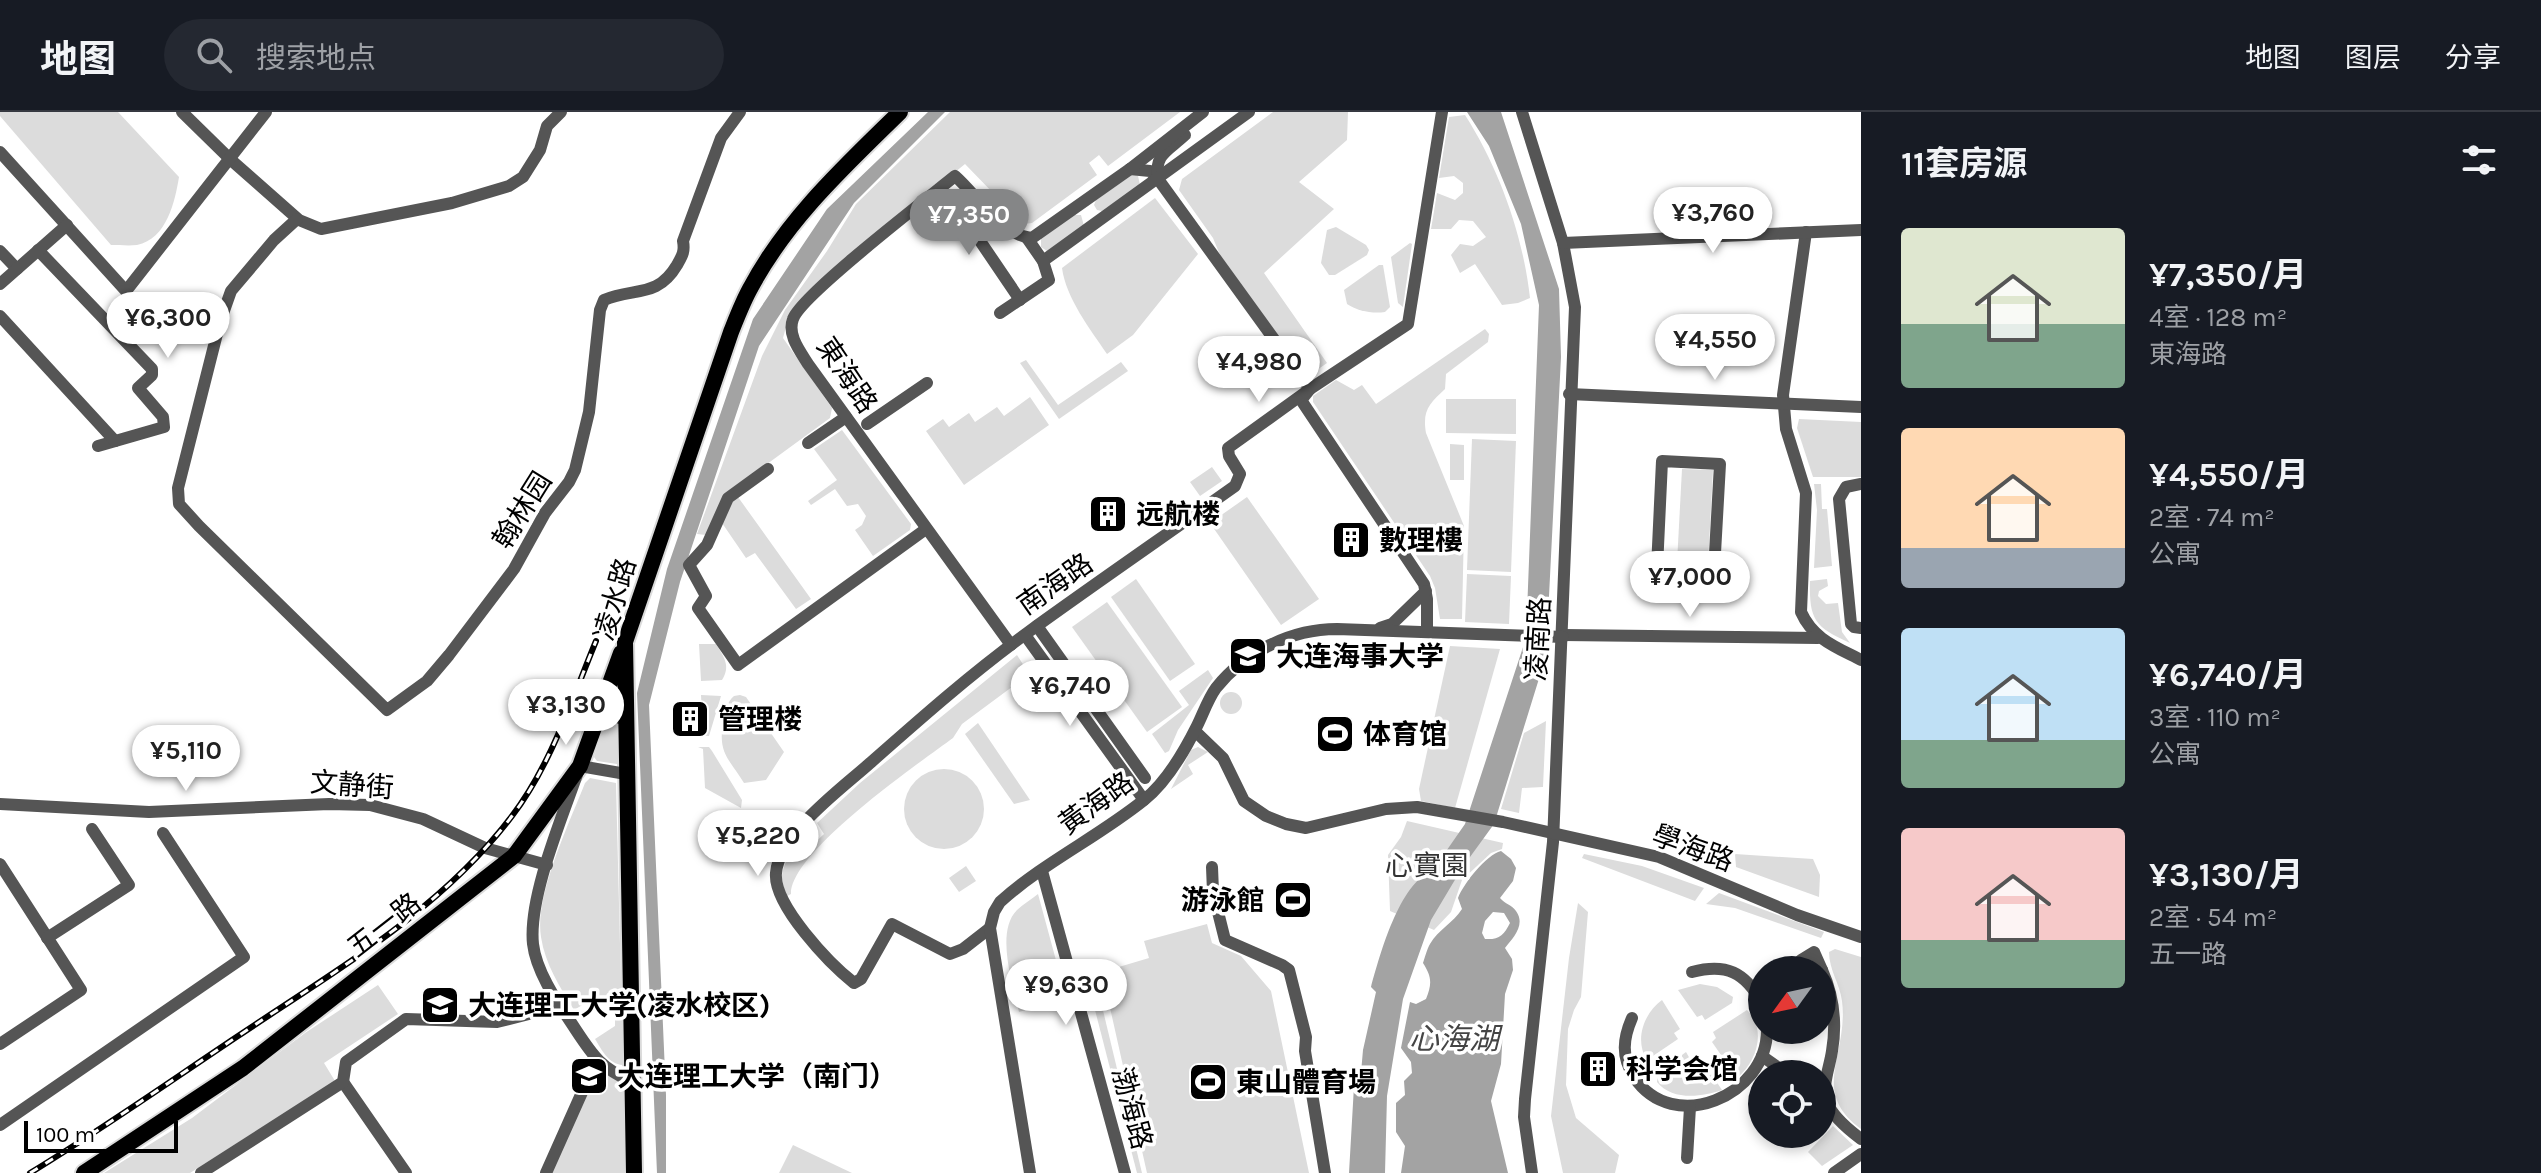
<!DOCTYPE html>
<html lang="zh">
<meta charset="utf-8">
<style>
body{margin:0;font-family:Karla,"Noto Sans SC",sans-serif;background:#242831;color:#f1f3f6;height:100vh;display:flex;flex-direction:column;font-size:30px;white-space:nowrap}
*{box-sizing:border-box;margin:0}
p{font-size:26px;color:#9ea1a6}
.icon{flex:none;width:44px;height:44px;fill:none;stroke:currentColor;stroke-width:2;stroke-linecap:round;stroke-linejoin:round}
.map{position:relative;flex:1;overflow:hidden}
.sheet{display:flex;flex-direction:column;background:#171b24;width:680px}
.sheet>*{flex:none}
.needle{width:52px;rotate:237deg}
.buttons{position:absolute;left:1748px;top:844px;display:grid;gap:16px}
.buttons a{display:grid;place-items:center;width:88px;height:88px;border-radius:50%;background:#171b24;box-shadow:0 4px 12px #0003;font-size:40px}
.scale{position:absolute;left:24px;bottom:20px;width:154px;box-sizing:border-box;padding-left:8px;border:4px solid #000;border-top:0;font-size:22px;line-height:28px;white-space:nowrap;color:#000;-webkit-text-stroke:6px #fff;paint-order:stroke}
.price{position:absolute;translate:-50% -68px;padding:0 18px;border-radius:28px;background:#fff;color:#222;font-size:26px;line-height:52px;filter:drop-shadow(0 2px 4px #0008)}
.price::after{content:'';position:absolute;left:50%;top:48px;width:24px;height:18px;margin-left:-12px;background:inherit;clip-path:polygon(0 0,100% 0,50% 100%)}
.price.active{background:#858687;color:#fff}
ul{padding:0;list-style:none}
li{display:flex;align-items:center;gap:24px;height:200px;padding:0 40px}
li span{display:grid;place-items:center;flex:none;width:224px;height:160px;border-radius:8px;color:#555}
li>.icon{margin-inline-start:auto}
span .icon{width:96px;height:96px;fill:#fffc;stroke-width:1}
li b{font-size:34px}
h2{display:flex;justify-content:space-between;align-items:center;height:96px;padding:0 40px;font-size:34px}
header{display:flex;align-items:center;gap:48px;box-sizing:border-box;height:112px;padding:0 40px;background:#171b24;border-bottom:2px solid #363941}
header strong{font-size:38px}
nav{display:flex;gap:44px;margin-inline-start:auto;font-size:28px}
.search{width:560px;height:72px;background:#242831;display:flex;align-items:center;gap:20px;box-sizing:border-box;padding:0 28px;border-radius:44px;color:#9ea1a6;font-size:30px}
main{display:flex;flex:1;min-height:0}
.map>svg:first-child{display:block}
.green{fill:#dcdcdc}
.water{fill:#a3a3a3;fill-rule:evenodd}
.lines{fill:none;stroke-linecap:round;stroke-linejoin:round}
.major-casing{stroke:#dbdbdb;stroke-width:20}
.minor{stroke:#555;stroke-width:12}
.major{stroke:#000;stroke-width:16}
.rail-casing{stroke:#000;stroke-width:6}
.rail{stroke:#fff;stroke-width:3;stroke-dasharray:9;stroke-linecap:butt}
.labels{text-anchor:middle;dominant-baseline:central;stroke-width:7;stroke-linejoin:round;paint-order:stroke}
.street-label{font-size:28px;fill:#000;stroke:#fff}
.poi-label{font-size:28px;font-weight:bold;fill:#000;stroke:#fff;text-anchor:start}
.park-label{font-size:28px;fill:#333;stroke:#fff}
.water-label{font-size:30px;font-style:italic;fill:#444;stroke:#fff}
</style>
<header>
<strong>地图</strong>
<div class="search"><svg class="icon" aria-label="search" viewBox="0 0 24 24"><circle cx="10" cy="10" r="6"/><path d="M15 15l6 6"/></svg>搜索地点</div>
<nav><a>地图</a><a>图层</a><a>分享</a></nav>
</header>
<main>
<div class="map">
<svg width="1861" height="1061" viewBox="0 0 1861 1061">
<rect width="100%" height="100%" fill="#fff"/>
<!-- green -->
<g class="green">
<path d="M0 0H118L179 65C175 89 167 127 137 133 129 134 119 133 111 133L0 4Z"/>
<polygon points="950,0 1180,0 1108,54 1099,43 1089,51 1097,63 1032,111 1023,112 965,52 839,155 786,215 783,226 832,296 830,306 725,383 706,423 697,422 762,244 785,198 827,139 856,92"/>
<polygon points="1273,0 1348,0 1347,28 1299,70 1334,97 1264,161 1327,251 1307,265 1220,143 1213,126 1179,78 1182,67"/>
<path d="M1465 3C1499 56 1523 123 1530 186L1518 191 1502 193 1475 152 1460 161 1451 143 1460 132 1473 134 1486 125 1473 109 1459 108 1451 117H1431L1437 81 1455 88 1463 81V71L1454 64 1439 66 1449 5Z"/>
<polygon points="1133,62 1138,64 1140,73 1102,99 1097,98 1094,93 1096,88"/>
<path d="M1155 86 1198 142 1133 223 1107 242C1090 217 1066 186 1062 156Z"/>
<polygon points="1074,103 1081,103 1084,114 1047,139 1041,135 1041,126"/>
<polygon points="1336,115 1366,133 1369,138 1367,143 1335,163 1329,163 1321,151 1327,118"/>
<polygon points="1410,131 1412,132 1403,195 1398,191 1391,145"/>
<path d="M1379 153H1383L1390 195 1385 200C1372 202 1358 199 1347 192L1344 178Z"/>
<path d="M1485 217 1489 222 1488 230 1446 262 1445 277C1430 291 1422 298 1426 321L1464 414 1462 507H1440L1435 476 1430 464 1313 290V284L1336 268 1354 278 1362 273 1376 292Z"/>
<polygon points="1026,248 1058,293 1121,250 1128,259 1059,307 1020,251"/>
<polygon points="1030,285 1049,313 964,373 926,319 943,307 949,315 969,301 975,310 997,295 1004,304"/>
<polygon points="1446,287 1516,287 1516,322 1446,321"/>
<polygon points="1799,307 1861,310 1861,365 1813,365 1797,316"/>
<polygon points="842,318 911,412 910,418 873,444 855,418 862,413 866,404 858,392 847,394 835,377 811,393 808,389 837,368 814,337"/>
<polygon points="1472,327 1516,329 1511,460 1467,458"/>
<polygon points="1450,332 1464,333 1464,368 1450,368"/>
<polygon points="1212,355 1222,369 1200,384 1190,370"/>
<polygon points="1682,357 1713,358 1708,452 1677,451"/>
<polygon points="1814,372 1821,372 1822,397 1827,397 1832,454 1814,456 1817,398"/>
<polygon points="738,385 811,487 796,497 755,441 746,446 720,408 727,392"/>
<polygon points="1247,385 1319,487 1281,513 1210,411"/>
<polygon points="1467,462 1511,464 1509,512 1465,510"/>
<polygon points="1136,467 1195,552 1170,569 1111,485"/>
<path d="M1827 467 1828 474 1819 479 1818 484 1826 492 1838 491 1842 520 1850 531C1815 515 1809 508 1810 469Z"/>
<polygon points="1107,490 1182,595 1147,620 1072,515"/>
<path d="M699 532H716C724 545 731 554 722 568L701 569Z"/>
<polygon points="1450,534 1500,537 1455,696 1421,689 1419,677"/>
<path d="M1017 543 1026 557 1024 566 962 612 953 626C919 651 790 740 791 782L787 784C778 767 782 758 790 741L803 742 824 722 817 711 860 671Z"/>
<polygon points="1208,558 1213,566 1178,618 1169,639 1165,641 1152,622 1189,593 1179,579"/>
<circle cx="1231" cy="591" r="11"/>
<polygon points="701,583 721,584 709,624 699,624 703,623"/>
<path d="M740 583 746 585 784 640 766 668 744 671C727 644 717 640 724 606 726 597 727 590 734 584Z"/>
<polygon points="1546,609 1543,675 1522,676 1519,701 1501,697 1524,621"/>
<polygon points="610,611 616,613 619,621 619,651 617,652 597,649 594,645 603,616"/>
<polygon points="978,611 1030,688 1014,692 965,622"/>
<polygon points="698,635 709,635 712,639 742,688 741,696 705,676 703,637"/>
<polygon points="1198,635 1208,640 1188,653 1193,662 1171,677 1191,638"/>
<circle cx="944" cy="697" r="40"/>
<path d="M590 666 616 671 623 953C608 952 602 938 595 927L615 914V905L602 886H594L574 898C560 875 545 852 541 825 534 784 570 710 585 671Z"/>
<polygon points="1407,709 1503,731 1502,737 1491,741 1462,768 1451,800 1434,818 1390,799 1388,743 1401,725"/>
<polygon points="1584,742 1642,754 1704,776 1695,789 1582,746"/>
<polygon points="1735,742 1813,747 1820,763 1819,785 1736,755"/>
<polygon points="966,754 976,769 959,780 949,766"/>
<polygon points="1719,781 1824,820 1821,826 1735,796 1706,792"/>
<path d="M1038 782 1060 863 1025 873 1029 897 1019 900C1013 873 995 820 1017 798 1023 792 1032 787 1038 782Z"/>
<polygon points="1578,791 1588,800 1581,885 1574,898 1568,917 1566,973 1576,1006 1619,1043 1615,1061 1563,1061 1551,1004 1569,846"/>
<polygon points="1207,812 1212,831 1241,844 1271,879 1309,1061 1147,1061 1102,860 1149,846 1144,829"/>
<path d="M1835 837 1861 845V1017C1809 979 1849 942 1842 889 1840 872 1829 858 1829 840Z"/>
<polygon points="1095,865 1142,1061 1137,1061 1087,867"/>
<polygon points="1700,872 1717,875 1733,885 1732,891 1705,908 1702,903 1697,905 1678,878"/>
<polygon points="378,873 398,902 324,951 335,969 190,1061 104,1061 192,1006 305,921"/>
<path d="M1662 888 1680 917 1674 921 1678 927 1647 948C1634 928 1644 901 1662 888Z"/>
<path d="M1747 898C1767 917 1757 950 1737 966L1712 930 1716 926 1713 920Z"/>
<path d="M1686 940 1690 947 1698 942 1722 978C1702 985 1672 989 1657 970L1658 961Z"/>
<polygon points="596,949 634,971 632,1061 548,1061"/>
<polygon points="1833,1014 1853,1033 1822,1054 1808,1040"/>
<polygon points="793,1033 852,1061 779,1061"/>
</g>
<!-- water -->
<g class="water">
<polygon points="928,0 945,0 854,91 759,234 680,470 649,593 666,983 666,1061 657,1061 637,581 667,457 753,207 827,97"/>
<path d="M1467 0H1501L1559 177 1561 245 1546 544 1494 712 1462 756 1431 808 1403 887 1387 984 1385 1061H1349L1354 974 1360 972 1363 938 1376 880 1371 875C1380 843 1399 771 1433 758L1465 712 1526 526 1539 193 1521 112 1489 34Z"/>
<path d="M1501 739 1511 747 1516 756 1513 769 1500 786C1505 792 1512 793 1516 799 1526 813 1513 826 1505 836L1512 847 1513 858 1505 882 1501 952 1491 989 1508 1061H1401L1405 1034 1396 1020V991L1405 983 1404 969 1412 961 1411 950 1401 936 1410 890 1416 892 1426 887C1432 872 1432 865 1423 851 1425 845 1427 837 1430 832 1438 818 1453 811 1462 797L1458 786C1464 771 1486 743 1501 739ZM1493 800 1504 801 1510 811C1504 823 1499 828 1485 827L1482 821 1485 809Z"/>
</g>
<g class="lines">
<!-- major casing -->
<g class="major-casing">
<g id="major">
<polyline points="84,1061 243,956 514,744 580,654 621,541"/>
<path d="M634 1061 625 530 731 220C737 205 743 189 751 175 788 106 845 54 900 0"/>
</g>
</g>
<!-- minor -->
<g class="minor">
<polyline points="182,0 231,48 299,108 321,117 452,91 509,74 523,65 540,38 547,14 561,0"/>
<polyline points="1522,0 1563,131 1575,195 1553,730 1525,987 1524,1005 1532,1061"/>
<polyline points="0,40 126,179 266,0"/>
<polyline points="1130,57 1150,59 1158,67 1310,277 1302,287 1303,291 1424,472 1427,487 1427,519"/>
<path d="M1158 67C1154 42 1168 39 1185 23"/>
<polyline points="931,86 944,84 951,86 1020,188"/>
<path d="M297 107 274 128 231 179 220 210 178 376 179 392 199 414 387 598 427 569 449 543 514 457 545 401 569 370 575 358 589 300 600 198 604 188C633 175 657 187 677 153 682 144 685 140 683 129L721 26 740 0"/>
<path d="M1806 120 1783 283 1786 317 1806 381 1801 500C1813 527 1836 535 1861 548"/>
<polyline points="1563,131 1861,118"/>
<polyline points="38,138 152,257 152,263 138,276 163,305 164,315 98,334"/>
<polyline points="0,139 17,157"/>
<polyline points="1043,149 1249,0"/>
<polyline points="0,172 67,113"/>
<polyline points="1000,201 1049,168 1043,149 1027,126"/>
<polyline points="0,204 115,329"/>
<polyline points="1569,282 1861,295"/>
<polyline points="867,312 927,271"/>
<polyline points="808,331 846,305"/>
<polygon points="1662,349 1720,352 1714,459 1657,456"/>
<polyline points="768,357 728,386 707,433 689,453 706,484 698,496 738,553 926,417"/>
<polyline points="1861,372 1846,375 1839,387 1851,512 1854,515 1861,516"/>
<polyline points="1037,514 1145,666"/>
<polyline points="1380,516 1392,512 1426,479"/>
<polyline points="1025,523 1144,688"/>
<polyline points="1563,523 1818,526"/>
<path d="M1011 533 808 252C800 239 787 223 793 207 801 183 928 86 955 64 978 84 1000 123 1032 126L1130 57 1203 0"/>
<polyline points="598,605 617,605 626,608"/>
<polyline points="1195,619 1223,646 1244,689 1266,704 1286,712 1306,716 1386,697 1417,695 1503,710 1659,745 1797,803 1861,825"/>
<path d="M626 662 580 654C564 701 528 784 533 832 536 858 555 887 570 909 592 942 597 954 634 971"/>
<polyline points="0,692 149,700 329,692 370,693 423,707 485,736 547,753"/>
<polyline points="0,752 81,878 0,932"/>
<polyline points="1212,755 1213,780 1225,828 1282,853 1289,858 1306,925 1305,939 1325,1061"/>
<polyline points="1042,759 1125,1061"/>
<path d="M990 816 963 837 950 842 892 812 861 867 854 871C830 852 773 793 776 761 779 722 841 677 869 652 920 607 972 561 1027 521 1096 471 1166 423 1235 374L1240 362 1229 344 1228 336 1310 277 1408 212 1442 0"/>
<polyline points="47,826 129,773 92,717"/>
<polyline points="1801,848 1814,840 1822,858"/>
<path d="M1822 858C1834 885 1837 910 1832 939 1830 954 1821 975 1827 990 1832 1004 1849 1018 1861 1027"/>
<path d="M1692 860C1726 851 1745 860 1762 891"/>
<path d="M1632 906C1623 927 1621 944 1634 965 1673 1024 1767 984 1767 918"/>
<polyline points="1762,944 1787,962"/>
<polyline points="343,970 406,1061"/>
<polyline points="0,1013 244,845 163,721"/>
<polyline points="1687,1046 1690,995"/>
<polyline points="201,1061 343,970 346,950 406,907 497,910 560,894"/>
<polyline points="546,1061 596,949"/>
<path d="M1030 1061 990 816 994 800 1000 790C1043 751 1098 725 1144 688 1167 670 1184 640 1197 614 1203 602 1208 587 1216 576 1245 540 1291 517 1337 517L1563 525"/>
<polyline points="1834,1061 1861,1042"/>
</g>
<!-- major -->
<use href="#major" class="major"/>
<!-- rail casing -->
<g class="rail-casing">
<path id="rail" d="M30 1061C101 1018 169 970 238 924 335 859 441 798 512 704 551 653 572 587 596 529"/>
</g>
<!-- rail -->
<use href="#rail" class="rail"/>
</g>
<!-- icons -->
<defs>
<g id="building-square" transform="scale(2)"><rect x="-9" y="-9" width="18" height="18" rx="4" fill="#000" stroke="#fff"/><path d="M-4-6H4V6H1V3H-1V6H-4ZM-2.5-4.3h1.7v1.8h-1.7ZM.8-4.3h1.7v1.8H.8ZM-2.5-1h1.7V.8h-1.7ZM.8-1h1.7V.8H.8Z" fill="#fff"/></g>
<g id="university-square" transform="scale(2)"><rect x="-9" y="-9" width="18" height="18" rx="4" fill="#000" stroke="#fff"/><path d="M0-5L7-2L0 1L-7-2ZM-4 1L0 2.5L4 1V4Q0 6-4 4Z" fill="#fff"/></g>
<g id="stadium-square" transform="scale(2)"><rect x="-9" y="-9" width="18" height="18" rx="4" fill="#000" stroke="#fff"/><path d="M0-5a6.5 5 0 1 0 0 10a6.5 5 0 1 0 0-10ZM-3.5-1.8h7v3.6h-7Z" fill="#fff"/></g>
</defs>
<g fill-rule="evenodd">
<use href="#building-square" x="1108" y="402"/>
<use href="#building-square" x="1351" y="428"/>
<use href="#university-square" x="1248" y="544"/>
<use href="#building-square" x="690" y="607"/>
<use href="#stadium-square" x="1335" y="622"/>
<use href="#stadium-square" x="1293" y="788"/>
<use href="#university-square" x="440" y="893"/>
<use href="#building-square" x="1598" y="957"/>
<use href="#university-square" x="589" y="964"/>
<use href="#stadium-square" x="1208" y="970"/>
</g>
<g class="labels">
<!-- street labels -->
<g class="street-label">
<text transform="translate(847 263) rotate(56)">東海路</text>
<text transform="translate(522 398) rotate(-58)">翰林园</text>
<text transform="translate(1055 472) rotate(-35)">南海路</text>
<text transform="translate(615 487) rotate(-74)">凌水路</text>
<text transform="translate(1538 527) rotate(-87)">凌南路</text>
<text transform="translate(352 673) rotate(4)">文静街</text>
<text transform="translate(1096 691) rotate(-36)">黃海路</text>
<text transform="translate(1693 736) rotate(20)">學海路</text>
<text transform="translate(384 813) rotate(-38)">五一路</text>
<text transform="translate(1132 996) rotate(75)">渤海路</text>
</g>
<!-- poi labels -->
<g class="poi-label">
<text x="1136" y="402">远航楼</text>
<text x="1379" y="428">數理樓</text>
<text x="1276" y="544">大连海事大学</text>
<text x="718" y="607">管理楼</text>
<text x="1363" y="622">体育馆</text>
<text x="1265" y="788" text-anchor="end">游泳館</text>
<text x="468" y="893">大连理工大学(凌水校区)</text>
<text x="1626" y="957">科学会馆</text>
<text x="617" y="964">大连理工大学（南门）</text>
<text x="1236" y="970">東山體育場</text>
</g>
<!-- park labels -->
<g class="park-label">
<text x="1427" y="753">心實園</text>
</g>
<!-- water labels -->
<g class="water-label">
<text x="1454" y="927">心海湖</text>
</g>
</g>
</svg>
<div class="buttons">
<a><svg class="needle" viewBox="-14 -14 28 28"><path d="M0-13l5 13h-10z" fill="#e53935"/><path d="M0 13l5-13h-10z" fill="#9ea1a6"/></svg></a>
<a><svg class="icon" aria-label="locate" viewBox="0 0 24 24"><circle cx="12" cy="12" r="6"/><path d="M12 2v4M12 18v4M2 12h4M18 12h4"/></svg></a>
</div>
<div class="scale">100 m</div>
<b class="price" style="left:1713px;top:143px">¥3,760</b>
<b class="price active" style="left:969px;top:145px">¥7,350</b>
<b class="price" style="left:168px;top:248px">¥6,300</b>
<b class="price" style="left:1715px;top:270px">¥4,550</b>
<b class="price" style="left:1259px;top:292px">¥4,980</b>
<b class="price" style="left:1690px;top:507px">¥7,000</b>
<b class="price" style="left:1070px;top:616px">¥6,740</b>
<b class="price" style="left:566px;top:635px">¥3,130</b>
<b class="price" style="left:186px;top:681px">¥5,110</b>
<b class="price" style="left:758px;top:766px">¥5,220</b>
<b class="price" style="left:1066px;top:915px">¥9,630</b>
</div>
<section class="sheet">
<h2>11套房源<svg class="icon" aria-label="filters" viewBox="0 0 24 24"><path d="M4 7h16M4 17h16"/><circle cx="9" cy="7" r="2"/><circle cx="15" cy="17" r="2"/></svg></h2>
<ul>
<li><span style="background:linear-gradient(#dfe7d0 60%,#7fa58c 0)"><svg class="icon" aria-label="home" viewBox="0 0 24 24"><path d="M3 11l9-7 9 7M6 9v11h12V9"/></svg></span><div><b>¥7,350/月</b><p>4室 · 128 m²</p><p>東海路</p></div></li>
<li><span style="background:linear-gradient(#ffd9b3 75%,#9aa5b1 0)"><svg class="icon" aria-label="home" viewBox="0 0 24 24"><path d="M3 11l9-7 9 7M6 9v11h12V9"/></svg></span><div><b>¥4,550/月</b><p>2室 · 74 m²</p><p>公寓</p></div></li>
<li><span style="background:linear-gradient(#bfe0f5 70%,#7fa58c 0)"><svg class="icon" aria-label="home" viewBox="0 0 24 24"><path d="M3 11l9-7 9 7M6 9v11h12V9"/></svg></span><div><b>¥6,740/月</b><p>3室 · 110 m²</p><p>公寓</p></div></li>
<li><span style="background:linear-gradient(#f6c9c9 70%,#7fa58c 0)"><svg class="icon" aria-label="home" viewBox="0 0 24 24"><path d="M3 11l9-7 9 7M6 9v11h12V9"/></svg></span><div><b>¥3,130/月</b><p>2室 · 54 m²</p><p>五一路</p></div></li>
</ul>
</section>
</main>
